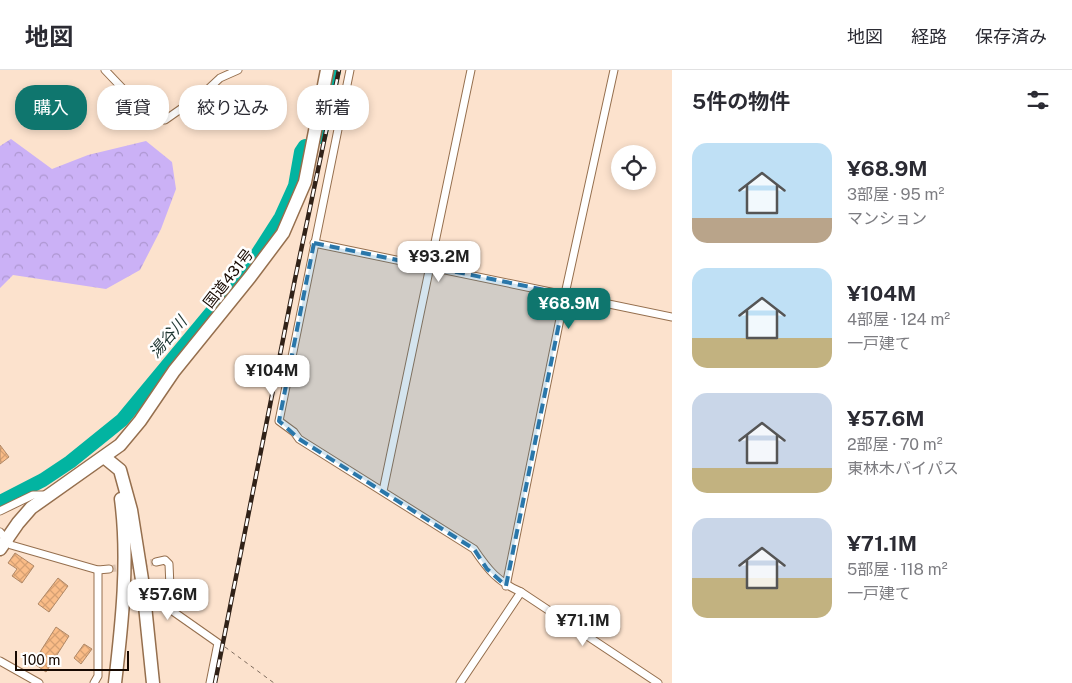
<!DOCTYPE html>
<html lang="ja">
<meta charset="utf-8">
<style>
body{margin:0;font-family:"Public Sans","Noto Sans JP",sans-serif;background:#f2f2f3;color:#2b2b33;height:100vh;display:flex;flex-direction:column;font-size:19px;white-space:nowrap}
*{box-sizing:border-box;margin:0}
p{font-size:16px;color:#7c7c81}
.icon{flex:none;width:28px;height:28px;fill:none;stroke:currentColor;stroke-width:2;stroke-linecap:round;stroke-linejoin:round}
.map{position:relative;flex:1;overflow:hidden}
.sheet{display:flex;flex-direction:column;background:#fff;width:400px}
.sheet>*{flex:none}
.hud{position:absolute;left:15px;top:15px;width:475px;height:45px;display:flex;gap:10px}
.tools{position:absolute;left:611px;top:75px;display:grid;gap:10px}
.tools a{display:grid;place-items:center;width:45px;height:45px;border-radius:50%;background:#fff;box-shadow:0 2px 8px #0003;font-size:25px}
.scale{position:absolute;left:15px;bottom:12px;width:114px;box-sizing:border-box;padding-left:5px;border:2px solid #170901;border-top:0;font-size:14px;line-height:18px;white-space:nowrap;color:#170901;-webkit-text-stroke:4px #fff;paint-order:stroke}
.price{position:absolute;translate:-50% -42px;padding:0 11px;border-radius:10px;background:#fff;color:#222;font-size:16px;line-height:32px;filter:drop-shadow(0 1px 2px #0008)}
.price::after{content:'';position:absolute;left:50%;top:30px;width:15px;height:11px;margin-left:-8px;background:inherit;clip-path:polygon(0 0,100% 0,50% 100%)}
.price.on{background:#0f766e;color:#fff}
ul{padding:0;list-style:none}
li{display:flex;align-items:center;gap:15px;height:125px;padding:0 20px}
li span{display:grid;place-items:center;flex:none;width:140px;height:100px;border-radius:15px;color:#555}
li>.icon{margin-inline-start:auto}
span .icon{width:60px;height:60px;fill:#fffc;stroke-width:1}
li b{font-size:21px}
h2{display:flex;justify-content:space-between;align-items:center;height:60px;padding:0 20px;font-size:21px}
.tag{padding:0 18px;border-radius:20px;background:#fff;box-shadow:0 2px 8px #0003;font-size:18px;line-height:45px}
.tag.on{background:#0f766e;color:#fff}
header{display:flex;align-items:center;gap:30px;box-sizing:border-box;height:70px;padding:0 25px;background:#fff;border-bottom:1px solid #e1e1e2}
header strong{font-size:24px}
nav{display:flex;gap:28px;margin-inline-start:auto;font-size:18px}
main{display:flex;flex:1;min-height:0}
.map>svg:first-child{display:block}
.forest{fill:url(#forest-crowns)}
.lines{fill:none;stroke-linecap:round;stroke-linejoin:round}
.river{stroke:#02b4a1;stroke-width:14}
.building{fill:url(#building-cross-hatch);stroke:#af8867}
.street-tunnel{stroke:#dac1ae;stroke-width:7;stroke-dasharray:7 3.5;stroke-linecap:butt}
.street-casing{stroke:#956f4e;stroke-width:9}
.highway-casing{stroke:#956f4e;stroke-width:15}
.path{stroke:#7f6c5e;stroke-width:1;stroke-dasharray:4 4;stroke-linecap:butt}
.street{stroke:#fff;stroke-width:7}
.highway{stroke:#fff;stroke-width:12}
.rail-casing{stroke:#312218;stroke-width:4.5}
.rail{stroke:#fff;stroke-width:2.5;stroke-dasharray:8;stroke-linecap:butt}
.marked{fill:#2a77aa;fill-opacity:0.2;stroke:#2a77aa;stroke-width:4;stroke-dasharray:10 6;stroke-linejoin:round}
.labels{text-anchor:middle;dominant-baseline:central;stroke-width:5;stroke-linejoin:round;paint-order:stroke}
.street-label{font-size:15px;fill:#170901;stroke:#fff}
.water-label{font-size:16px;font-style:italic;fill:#1e3632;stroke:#fff}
</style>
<header>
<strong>地図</strong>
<nav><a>地図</a><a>経路</a><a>保存済み</a></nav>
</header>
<main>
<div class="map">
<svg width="672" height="613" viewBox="0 0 672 613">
<defs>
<pattern id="forest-crowns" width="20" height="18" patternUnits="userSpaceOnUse" patternTransform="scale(1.25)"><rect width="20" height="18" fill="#cbb1f6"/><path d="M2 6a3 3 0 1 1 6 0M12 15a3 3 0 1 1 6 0" fill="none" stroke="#ae97d1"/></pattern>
<pattern id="building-cross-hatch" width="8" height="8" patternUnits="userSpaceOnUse" patternTransform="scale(1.25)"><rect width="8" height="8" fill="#fabc87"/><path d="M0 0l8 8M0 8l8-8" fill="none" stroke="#d6a073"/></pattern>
</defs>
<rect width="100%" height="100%" fill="#fce2cd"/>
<!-- forest -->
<polygon class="forest" points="11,69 52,99 88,85 146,71 172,92 176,119 161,159 140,200 106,219 13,205 0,218 0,76"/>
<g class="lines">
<!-- river -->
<g class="river">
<polyline points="320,67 334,0"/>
<polyline points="0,432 43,410 70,392 122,350 249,197 281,147 295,116 301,82 305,76"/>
</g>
</g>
<!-- building -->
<g class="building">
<polygon points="0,375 9,387 0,394"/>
<polygon points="15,483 34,496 22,513 12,506 17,499 8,493"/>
<polygon points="58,508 68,516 49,542 38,534"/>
<polygon points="56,557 69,566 46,602 33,593"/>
<polygon points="84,574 92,579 81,594 74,588"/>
</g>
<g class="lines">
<!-- street-tunnel -->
<polyline class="street-tunnel" points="109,499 156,492"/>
<!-- street casing -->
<g class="street-casing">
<g id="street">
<polyline points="105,0 125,21 158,50 165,50 205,22 220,8 238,0"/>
<path d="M350 0 279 351 294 362 299 369 474 479C488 500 498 512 521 522L658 613"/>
<polyline points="314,173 672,247"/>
<polyline points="383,421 471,0"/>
<polyline points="0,441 33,425 48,425"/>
<polyline points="0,462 11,475 98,500 109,499"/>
<polyline points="156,492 165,490 169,494 171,540 218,573 210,613"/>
<polyline points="506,516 565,224 614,0"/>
<polyline points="0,591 39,613"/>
<polyline points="94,613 98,606 98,500"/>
<polyline points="460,613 521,522"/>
</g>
</g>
<!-- highway casing -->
<g class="highway-casing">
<g id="highway">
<polyline points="104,387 120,400 131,440 143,516 153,613"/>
<polyline points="0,479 18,453 31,438 120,375 140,351 174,301 250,207 283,163 305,112 327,0"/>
<path d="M115 613C122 553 129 489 121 429"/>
</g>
</g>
<!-- path -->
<polyline class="path" points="225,577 274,613"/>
<!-- street -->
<use href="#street" class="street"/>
<!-- highway -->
<use href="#highway" class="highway"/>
<!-- rail casing -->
<g class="rail-casing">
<polyline id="rail" points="215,613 295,209 339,0"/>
</g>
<!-- rail -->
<use href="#rail" class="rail"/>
</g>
<!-- marked area -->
<path class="marked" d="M314 173 565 224 506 516 487 499 474 479 299 369 279 351Z"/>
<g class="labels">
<!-- street labels -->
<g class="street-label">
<text transform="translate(228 208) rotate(-52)">国道431号</text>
</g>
<!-- water labels -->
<g class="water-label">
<text transform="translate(168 267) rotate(-50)">湯谷川</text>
</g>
</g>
</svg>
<div class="tools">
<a><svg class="icon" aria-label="locate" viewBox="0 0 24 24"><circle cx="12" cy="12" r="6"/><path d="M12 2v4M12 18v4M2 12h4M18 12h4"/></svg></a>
</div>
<div class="scale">100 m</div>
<b class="price" style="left:439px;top:213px">¥93.2M</b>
<b class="price on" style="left:569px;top:260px">¥68.9M</b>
<b class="price" style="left:272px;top:327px">¥104M</b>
<b class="price" style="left:168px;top:551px">¥57.6M</b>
<b class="price" style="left:583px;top:577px">¥71.1M</b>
<div class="hud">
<a class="tag on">購入</a>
<a class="tag">賃貸</a>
<a class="tag">絞り込み</a>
<a class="tag">新着</a>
</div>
</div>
<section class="sheet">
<h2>5件の物件<svg class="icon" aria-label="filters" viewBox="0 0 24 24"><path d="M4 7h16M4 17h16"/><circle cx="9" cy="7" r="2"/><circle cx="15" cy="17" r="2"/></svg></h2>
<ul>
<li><span style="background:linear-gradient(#bfe0f5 75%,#b9a48a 0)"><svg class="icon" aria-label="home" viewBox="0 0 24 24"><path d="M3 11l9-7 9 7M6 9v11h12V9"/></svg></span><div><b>¥68.9M</b><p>3部屋 · 95 m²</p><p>マンション</p></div></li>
<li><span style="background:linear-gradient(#bfe0f5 70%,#c2b280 0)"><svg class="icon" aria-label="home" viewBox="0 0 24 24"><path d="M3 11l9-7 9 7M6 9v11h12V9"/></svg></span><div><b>¥104M</b><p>4部屋 · 124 m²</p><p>一戸建て</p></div></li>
<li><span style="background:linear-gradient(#c9d6e8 75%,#c2b280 0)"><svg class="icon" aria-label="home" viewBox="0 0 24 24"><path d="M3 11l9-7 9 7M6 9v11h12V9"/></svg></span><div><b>¥57.6M</b><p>2部屋 · 70 m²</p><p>東林木バイパス</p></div></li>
<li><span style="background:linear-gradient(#c9d6e8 60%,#c2b280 0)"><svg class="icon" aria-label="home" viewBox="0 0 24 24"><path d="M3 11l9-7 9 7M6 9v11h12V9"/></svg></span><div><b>¥71.1M</b><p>5部屋 · 118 m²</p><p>一戸建て</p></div></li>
</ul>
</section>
</main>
